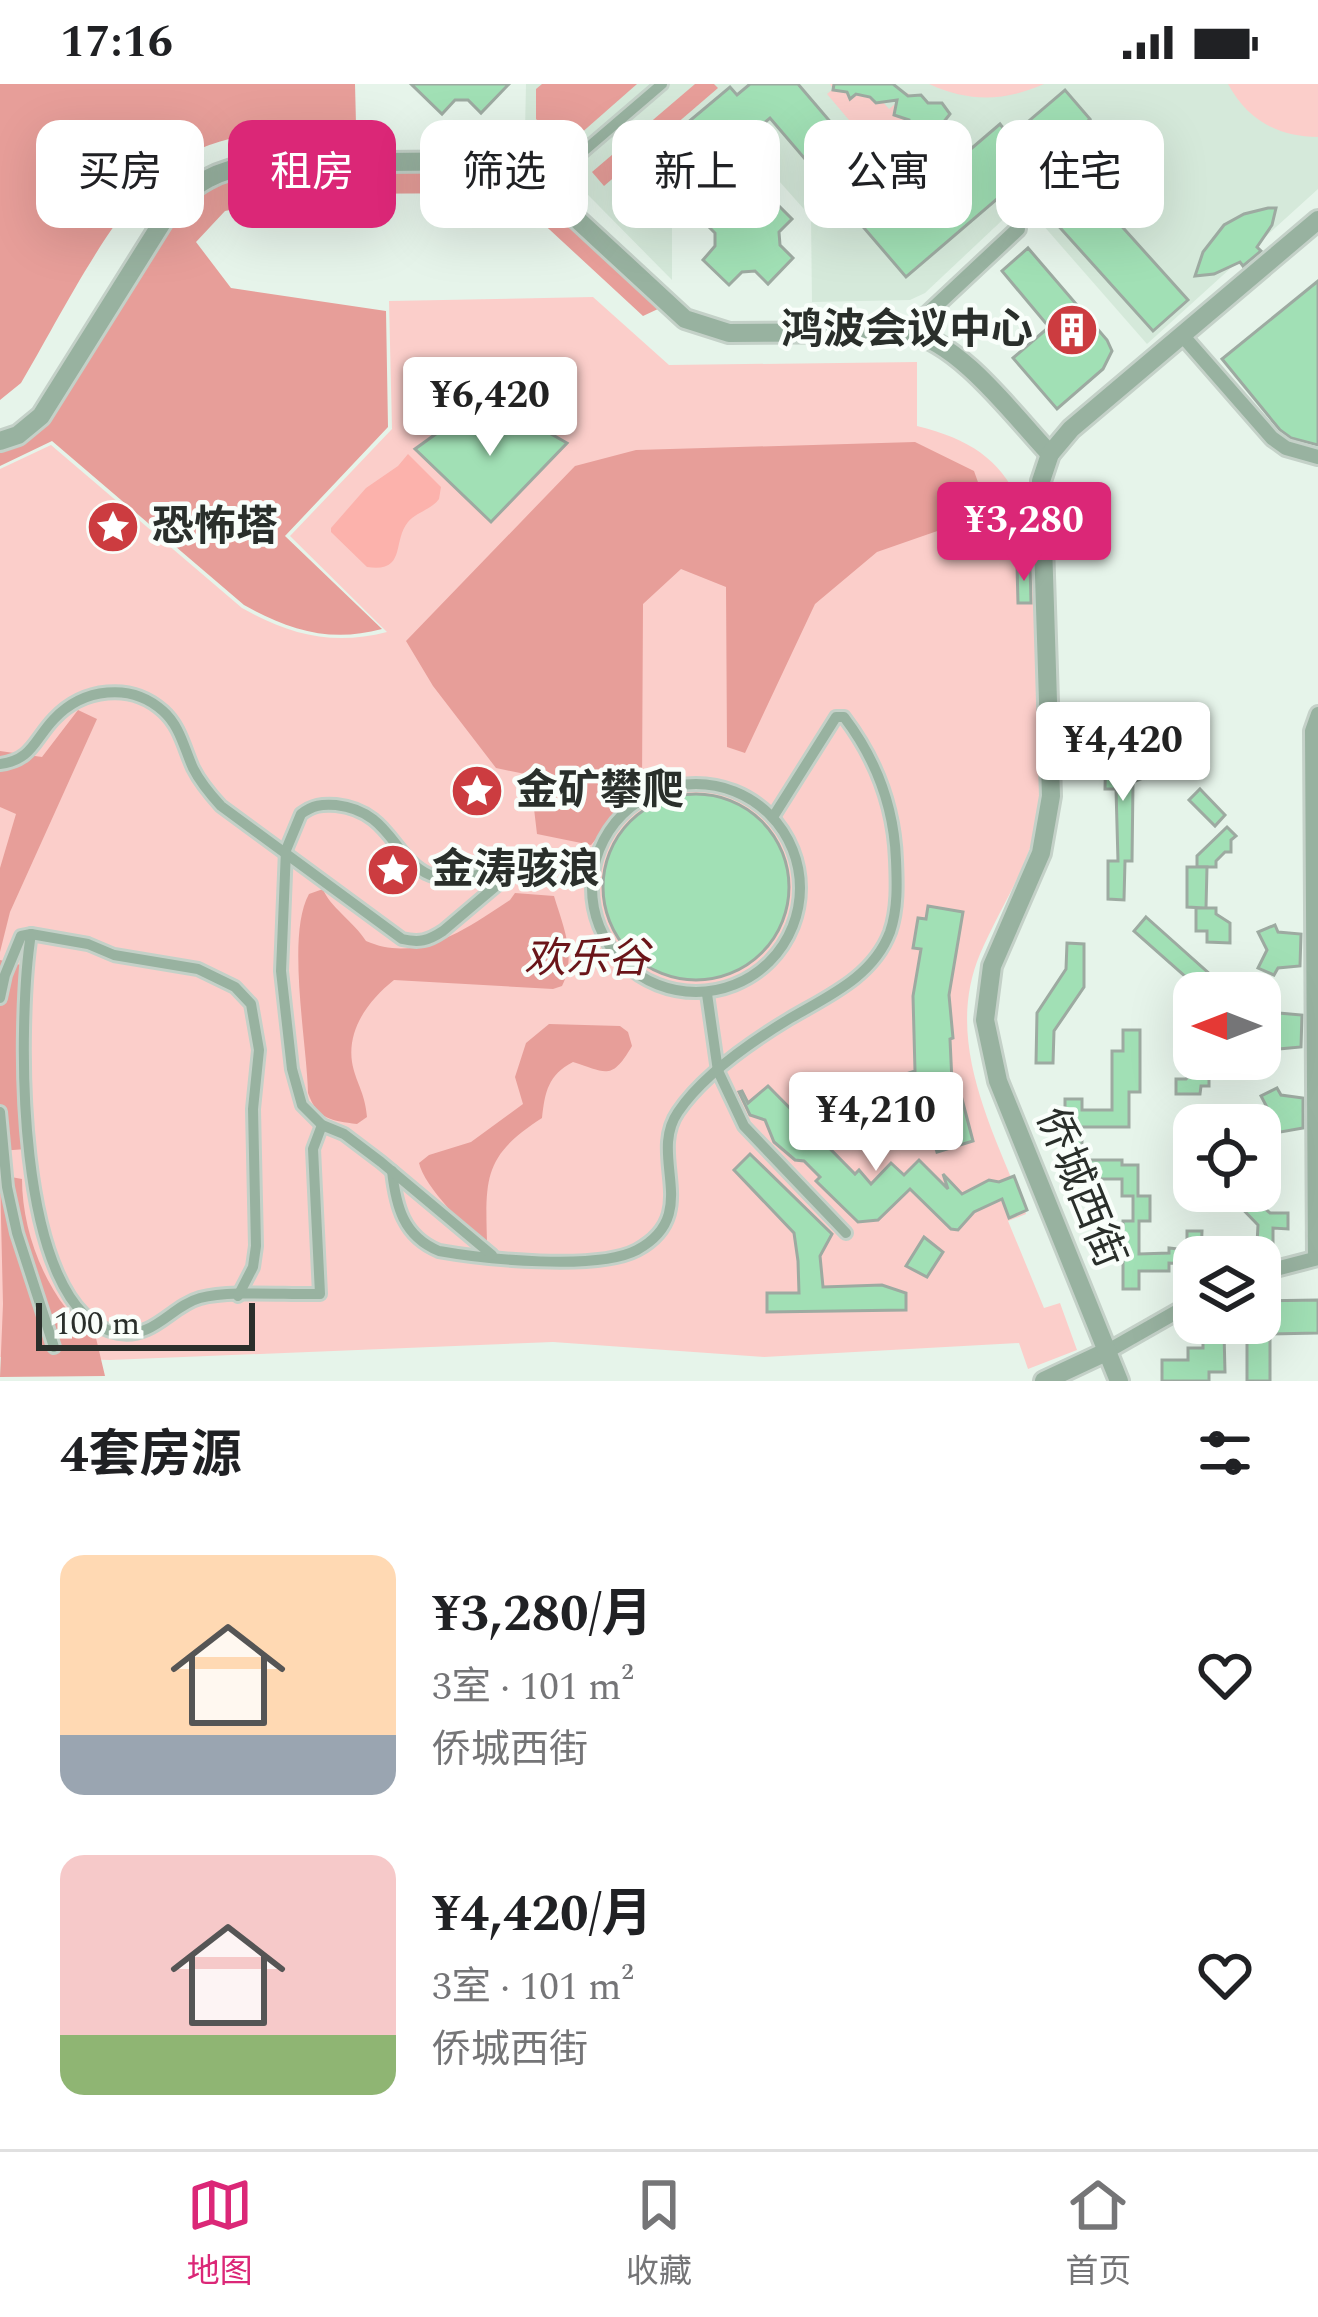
<!DOCTYPE html>
<html lang="zh">
<meta charset="utf-8">
<style>
body{margin:0;font-family:Spectral,"Noto Sans SC",serif;background:#f6f6f6;color:#202124;height:100vh;display:flex;flex-direction:column;font-size:45px;white-space:nowrap}
*{box-sizing:border-box;margin:0}
p{font-size:39px;color:#757577}
.icon{flex:none;width:66px;height:66px;fill:none;stroke:currentColor;stroke-width:2;stroke-linecap:round;stroke-linejoin:round}
.map{position:relative;height:1297px;overflow:hidden}
.panel{display:flex;flex-direction:column;background:#fff;flex:1}
.panel>*{flex:none}
.hud{position:absolute;left:36px;top:36px;width:1248px;height:108px;display:flex;gap:24px}
.needle{width:78px;rotate:270deg}
.controls{position:absolute;left:1173px;top:888px;display:grid;gap:24px}
.controls a{display:grid;place-items:center;width:108px;height:108px;border-radius:24px;background:#fff;box-shadow:0 12px 48px #0002;font-size:60px}
.scale{position:absolute;left:36px;bottom:30px;width:219px;box-sizing:border-box;padding-left:12px;border:6px solid #2a2f2b;border-top:0;font-size:33px;line-height:42px;white-space:nowrap;color:#2a2f2b;-webkit-text-stroke:9px #f9fefa;paint-order:stroke}
.price{position:absolute;translate:-50% -102px;padding:0 27px;border-radius:12px;background:#fff;color:#222;font-size:39px;line-height:78px;filter:drop-shadow(0 3px 6px #0008)}
.price::after{content:'';position:absolute;left:50%;top:72px;width:36px;height:27px;margin-left:-18px;background:inherit;clip-path:polygon(0 0,100% 0,50% 100%)}
.price.active{background:#db2777;color:#fff}
ul{padding:0;list-style:none}
li{display:flex;align-items:center;gap:36px;height:300px;padding:0 60px}
li span{display:grid;place-items:center;flex:none;width:336px;height:240px;border-radius:24px;color:#555}
li>.icon{margin-inline-start:auto}
span .icon{width:144px;height:144px;fill:#fffc;stroke-width:1}
li b{font-size:51px}
h2{display:flex;justify-content:space-between;align-items:center;height:144px;padding:0 60px;font-size:51px}
.tag{padding:0 42px;border-radius:24px;background:#fff;box-shadow:0 12px 48px #0002;font-size:42px;line-height:108px}
.tag.active{background:#db2777;color:#fff}
.status{display:flex;justify-content:space-between;align-items:center;height:84px;padding:0 60px;background:#fff;direction:ltr}
.status svg{height:33px;fill:currentColor}
.tab-bar{display:flex;justify-content:space-around;align-items:center;height:168px;border-top:3px solid #e0e0e0;background:#fff;font-size:33px;color:#757577}
.tab-bar a{display:grid;justify-items:center;gap:6px}
.tab-bar .active{color:#db2777}
.map>svg:first-child{display:block}
.built{fill:#d5e9da}
.green{fill:#fbceca}
.forest{fill:#e79e99}
.water{fill:#fcb2ac}
.building{fill:#a1e0b5;stroke:#9daaa1;stroke-width:3}
.lines{fill:none;stroke-linecap:round;stroke-linejoin:round}
.pedestrian-casing{stroke:#c4d1c8;stroke-width:16}
.minor-casing{stroke:#c4d1c8;stroke-width:20}
.tertiary-casing{stroke:#c4d1c8;stroke-width:24}
.pedestrian{stroke:#98b2a0;stroke-width:10}
.minor{stroke:#98b2a0;stroke-width:14}
.tertiary{stroke:#98b2a0;stroke-width:18}
.labels{text-anchor:middle;dominant-baseline:central;stroke-width:9;stroke-linejoin:round;paint-order:stroke}
.poi-label{font-size:42px;font-weight:bold;fill:#2a2f2b;stroke:#f9fefa;text-anchor:start}
.park-label{font-size:42px;font-style:italic;fill:#6a1519;stroke:#f9fefa}
.street-label{font-size:42px;fill:#2a2f2b;stroke:#f9fefa}
</style>
<div class="status"><b>17:16</b><svg viewBox="0 0 49 12"><path d="M0 12V9h3v3zM5 12V6h3v6zM10 12V3h3v9zM15 12V0h3v12zM26 1h20v11H26zM47 4h2v5h-2z"/></svg></div>
<div class="map">
<svg width="1318" height="1297" viewBox="0 0 1318 1297">
<rect width="100%" height="100%" fill="#e6f4ea"/>
<!-- built -->
<polygon class="built" points="526,0 1318,0 1318,105 1147,260 1028,124 1012,127 925,209 910,216 812,218 811,133 779,97 710,98 672,131 672,196 525,47"/>
<!-- green -->
<g class="green">
<polygon points="830,0 867,0 889,25 908,9 945,53 898,94 827,10 833,5"/>
<path d="M929 0H1044C1003 18 969 18 929 0Z"/>
<path d="M1228 0H1318V53C1276 52 1248 36 1228 0Z"/>
<path d="M593 213 669 281 917 278V342C987 359 1016 390 1033 459L1040 724C1033 777 1001 821 980 870 943 958 994 1048 1026 1130L1008 1137 1044 1224 1060 1219 1077 1266 1028 1285 1019 1259 764 1273 553 1258 110 1276 0 1273V385L51 361 242 524C290 551 333 562 387 548L290 452 392 345 389 217Z"/>
</g>
<!-- forest -->
<g class="forest">
<path d="M0 0H355L356 40C295 43 218 46 167 83 114 121 56 241 21 299L0 316Z"/>
<polygon points="542,0 637,0 563,65 536,35 536,5"/>
<polygon points="695,0 714,0 718,4 604,102 592,88"/>
<path d="M498 80 541 105 658 225 643 232 510 109 311 110 225 127 196 158 231 204 386 227 388 343 285 452 382 545C330 559 289 546 244 521L52 357 0 382V360L19 354 176 123 233 86Z"/>
<polygon points="915,358 974,387 989,429 877,468 815,520 745,669 727,663 726,503 681,485 643,520 642,700 591,761 537,750 530,691 496,684 433,602 406,557 575,382 636,366"/>
<polygon points="78,626 97,635 10,828 0,868 0,784 16,730 0,723 0,667 42,673"/>
<path d="M323 805C329 822 354 838 366 857 418 880 466 845 510 816L515 809 554 812C563 842 577 872 562 902L553 905 394 896C370 915 347 944 352 978 355 997 365 1008 367 1033L357 1040C332 1037 317 1035 308 1009 307 959 286 851 309 810Z"/>
<polygon points="0,876 25,882 26,1065 0,1067"/>
<path d="M549 940 620 942 628 948 632 962C611 998 606 988 573 978 548 991 545 1008 542 1034 485 1071 485 1092 487 1157 467 1147 424 1102 419 1079L429 1071 471 1058 523 1020 515 993 526 959Z"/>
<path d="M0 1091 22 1095C22 1153 50 1220 96 1254L105 1292 0 1293 3 1220Z"/>
</g>
<!-- water -->
<path class="water" d="M408 370 441 403 439 415C431 426 416 428 408 438 392 457 407 489 367 483L331 448V444L366 404 398 382Z"/>
<!-- building -->
<g class="building">
<polygon points="411,0 509,0 481,29 468,16 455,16 442,30"/>
<polygon points="750,0 798,0 903,123 1000,40 1010,53 1065,6 1090,35 1054,67 1188,216 1153,247 1018,97 906,193 770,34 651,134 619,96 730,3 737,11"/>
<polygon points="834,0 893,0 908,12 921,11 928,19 942,19 950,30 939,44 918,45 916,40 910,41 909,36 894,31 897,16 876,19 870,13 856,10 850,15 847,8 833,6"/>
<polygon points="766,109 792,135 779,148 780,161 793,174 768,200 755,187 742,188 729,201 703,176 715,162 715,149 702,136 727,110 739,122 754,122"/>
<polygon points="1268,124 1276,124 1272,141 1257,163 1261,167 1243,182 1240,178 1214,190 1195,192 1203,168 1224,141 1244,130"/>
<polygon points="1028,164 1107,256 1112,267 1103,285 1057,325 1013,274 1049,243 1002,187"/>
<polygon points="1318,197 1318,361 1291,354 1280,346 1222,275"/>
<polygon points="481,333 537,342 567,359 491,438 415,365 447,342"/>
<polygon points="1030,480 1031,519 1018,519 1017,481"/>
<polygon points="1106,656 1124,656 1124,664 1147,664 1153,690 1133,698 1132,777 1125,777 1124,816 1108,815 1108,777 1118,777 1116,705 1105,705"/>
<polygon points="1200,705 1225,731 1215,742 1189,716"/>
<circle cx="696" cy="803" r="93"/>
<polygon points="1227,743 1236,752 1231,756 1231,768 1225,768 1216,777 1216,783 1197,783 1197,772"/>
<polygon points="1187,783 1207,783 1206,824 1216,824 1216,830 1230,839 1230,859 1207,858 1207,847 1196,847 1196,824 1205,824 1187,823"/>
<polygon points="928,822 963,828 949,911 953,954 950,955 952,998 957,996 973,1057 937,1068 917,1000 913,1001 909,989 915,987 913,912 921,865 913,864 918,834 926,835"/>
<polygon points="1146,833 1222,901 1222,909 1204,909 1134,847"/>
<polygon points="1275,841 1278,848 1301,850 1300,882 1278,884 1274,891 1258,884 1267,866 1258,848"/>
<polygon points="1067,859 1084,860 1084,903 1054,947 1053,979 1036,979 1037,929 1066,885"/>
<polygon points="1276,921 1279,929 1302,931 1301,963 1279,965 1275,972 1260,965 1268,947 1260,929"/>
<polygon points="1123,946 1140,946 1140,1008 1129,1008 1129,1043 1082,1043 1082,1061 1065,1061 1065,1015 1082,1015 1082,1026 1112,1026 1112,967 1123,967"/>
<polygon points="1194,977 1209,978 1209,1002 1201,1002 1200,1010 1176,1010 1176,995 1186,995 1194,987"/>
<polygon points="768,1002 855,1090 859,1086 871,1100 891,1079 904,1091 919,1076 948,1105 943,1090 962,1110 989,1096 999,1098 1014,1092 1027,1126 1009,1134 1002,1115 974,1128 958,1146 951,1145 910,1105 878,1136 858,1138 816,1097 820,1093 804,1077 795,1076 774,1058 765,1036 750,1031 739,1008 742,1007 748,1019"/>
<polygon points="1277,1004 1281,1011 1303,1014 1303,1044 1280,1048 1277,1055 1261,1047 1270,1029 1261,1012"/>
<polygon points="750,1070 832,1150 820,1172 823,1203 882,1201 906,1209 906,1226 767,1228 767,1209 799,1209 798,1177 794,1149 734,1086"/>
<polygon points="1084,1076 1122,1076 1122,1081 1138,1081 1138,1112 1150,1112 1150,1137 1139,1137 1139,1170 1169,1169 1169,1164 1178,1165 1187,1156 1187,1147 1202,1147 1201,1171 1193,1171 1193,1180 1169,1179 1169,1187 1139,1187 1139,1205 1123,1205 1123,1137 1133,1137 1133,1112 1122,1112 1122,1095 1084,1095"/>
<polygon points="1225,1107 1254,1107 1253,1116 1263,1116 1263,1123 1270,1129 1288,1129 1288,1145 1273,1144 1273,1160 1257,1160 1258,1141"/>
<polygon points="924,1153 943,1168 927,1193 906,1182"/>
<polygon points="1318,1216 1318,1249 1270,1250 1270,1297 1247,1297 1247,1239 1260,1239 1260,1217"/>
<polygon points="1209,1249 1224,1249 1225,1288 1209,1288 1209,1297 1162,1297 1162,1276 1188,1276 1188,1264 1203,1264 1203,1253 1209,1253"/>
</g>
<g class="lines">
<!-- pedestrian casing -->
<g class="pedestrian-casing">
<g id="pedestrian">
<polyline points="543,102 662,0"/>
<path d="M0 680C32 676 34 656 54 635 83 604 131 598 163 627 180 642 184 664 193 684 200 698 210 710 221 722L402 855C419 859 428 857 443 847L522 780"/>
<circle cx="696" cy="804" r="104"/>
<path d="M31 850C18 930 11 1229 118 1249 154 1255 171 1222 200 1214 230 1206 287 1211 320 1210L313 1065 322 1041"/>
<polyline points="707,910 718,987 744,1042 846,1149"/>
<polyline points="0,914 5,891 21,852 31,850 88,860 114,871 198,885 235,903 251,920 259,966 253,1025 256,1162 253,1183 238,1212"/>
<polyline points="0,1028 7,1103 17,1149 54,1263"/>
<path d="M392 1087C396 1122 403 1152 439 1167 484 1175 597 1187 637 1166 703 1130 647 1073 678 1028 703 991 751 958 789 935 828 912 873 893 890 848 898 825 897 799 896 776 894 722 876 675 844 633H836L773 733"/>
<path d="M492 1171 381 1078 344 1050 322 1041 302 1021 292 985 281 887 286 766 301 730C313 721 322 720 336 721 391 727 393 775 430 791 461 804 507 779 539 775 557 773 576 776 594 778"/>
</g>
</g>
<!-- minor casing -->
<g class="minor-casing">
<g id="minor">
<polyline points="908,248 1018,145"/>
<polyline points="1182,251 1272,354 1286,364 1318,373"/>
<polyline points="1315,1174 1312,647 1318,630"/>
<polyline points="1260,1189 1318,1174"/>
<polyline points="1108,1267 1194,1218"/>
</g>
</g>
<!-- tertiary casing -->
<g class="tertiary-casing">
<g id="tertiary">
<path d="M0 357 18 351 41 332 163 137C190 98 220 83 267 79L499 77 527 89 685 235 729 249 908 248C960 258 1014 332 1050 370"/>
<polyline points="1044,1297 1108,1267"/>
<polyline points="1119,1297 998,997 985,936 992,882 1041,769 1051,712 1041,397 1050,370 1071,345 1318,136"/>
</g>
</g>
<!-- pedestrian -->
<use href="#pedestrian" class="pedestrian"/>
<!-- minor -->
<use href="#minor" class="minor"/>
<!-- tertiary -->
<use href="#tertiary" class="tertiary"/>
</g>
<!-- icons -->
<defs>
<g id="building-disc" transform="scale(2.7)"><circle r="9.5" fill="#cc3c40" stroke="#f9fefa"/><path d="M-4-6H4V6H1V3H-1V6H-4ZM-2.5-4.3h1.7v1.8h-1.7ZM.8-4.3h1.7v1.8H.8ZM-2.5-1h1.7V.8h-1.7ZM.8-1h1.7V.8H.8Z" fill="#fff"/></g>
<g id="sight-disc" transform="scale(2.7)"><circle r="9.5" fill="#cc3c40" stroke="#f9fefa"/><path d="M0-6L1.8-2.2L6-1.7L2.9 1.2L3.7 5.4L0 3.3L-3.7 5.4L-2.9 1.2L-6-1.7L-1.8-2.2Z" fill="#fff"/></g>
</defs>
<g fill-rule="evenodd">
<use href="#building-disc" x="1072" y="246"/>
<use href="#sight-disc" x="113" y="443"/>
<use href="#sight-disc" x="477" y="707"/>
<use href="#sight-disc" x="393" y="786"/>
</g>
<g class="labels">
<!-- poi labels -->
<g class="poi-label">
<text x="1033" y="246" text-anchor="end">鸿波会议中心</text>
<text x="152" y="443">恐怖塔</text>
<text x="516" y="707">金矿攀爬</text>
<text x="432" y="786">金涛骇浪</text>
</g>
<!-- park labels -->
<g class="park-label">
<text x="587" y="875">欢乐谷</text>
</g>
<!-- street labels -->
<g class="street-label">
<text transform="translate(1080 1104) rotate(68)">侨城西街</text>
</g>
</g>
</svg>
<div class="controls">
<a><svg class="needle" viewBox="-14 -14 28 28"><path d="M0-13l5 13h-10z" fill="#e53935"/><path d="M0 13l5-13h-10z" fill="#757577"/></svg></a>
<a><svg class="icon" aria-label="locate" viewBox="0 0 24 24"><circle cx="12" cy="12" r="6"/><path d="M12 2v4M12 18v4M2 12h4M18 12h4"/></svg></a>
<a><svg class="icon" aria-label="layers" viewBox="0 0 24 24"><path d="M12 4l9 5-9 5-9-5zM3 14l9 5 9-5"/></svg></a>
</div>
<div class="scale">100 m</div>
<b class="price" style="left:490px;top:375px">¥6,420</b>
<b class="price active" style="left:1024px;top:500px">¥3,280</b>
<b class="price" style="left:1123px;top:720px">¥4,420</b>
<b class="price" style="left:876px;top:1090px">¥4,210</b>
<div class="hud">
<a class="tag">买房</a>
<a class="tag active">租房</a>
<a class="tag">筛选</a>
<a class="tag">新上</a>
<a class="tag">公寓</a>
<a class="tag">住宅</a>
</div>
</div>
<section class="panel">
<h2>4套房源<svg class="icon" aria-label="filters" viewBox="0 0 24 24"><path d="M4 7h16M4 17h16"/><circle cx="9" cy="7" r="2"/><circle cx="15" cy="17" r="2"/></svg></h2>
<ul>
<li><span style="background:linear-gradient(#ffd9b3 75%,#9aa5b1 0)"><svg class="icon" aria-label="home" viewBox="0 0 24 24"><path d="M3 11l9-7 9 7M6 9v11h12V9"/></svg></span><div><b>¥3,280/月</b><p>3室 · 101 m²</p><p>侨城西街</p></div><svg class="icon" aria-label="heart" viewBox="0 0 24 24"><path d="M12 20l-8-8c-3-5 5-10 8-4 3-6 11-1 8 4z"/></svg></li>
<li><span style="background:linear-gradient(#f6c9c9 75%,#8fb573 0)"><svg class="icon" aria-label="home" viewBox="0 0 24 24"><path d="M3 11l9-7 9 7M6 9v11h12V9"/></svg></span><div><b>¥4,420/月</b><p>3室 · 101 m²</p><p>侨城西街</p></div><svg class="icon" aria-label="heart" viewBox="0 0 24 24"><path d="M12 20l-8-8c-3-5 5-10 8-4 3-6 11-1 8 4z"/></svg></li>
</ul>
</section>
<nav class="tab-bar">
<a class="active"><svg class="icon" aria-label="map" viewBox="0 0 24 24"><path d="M3 6l6-2 6 2 6-2v14l-6 2-6-2-6 2zM9 4v14M15 6v14"/></svg>地图</a>
<a><svg class="icon" aria-label="saved" viewBox="0 0 24 24"><path d="M7 4h10v16l-5-4-5 4z"/></svg>收藏</a>
<a><svg class="icon" aria-label="home" viewBox="0 0 24 24"><path d="M3 11l9-7 9 7M6 9v11h12V9"/></svg>首页</a>
</nav>
